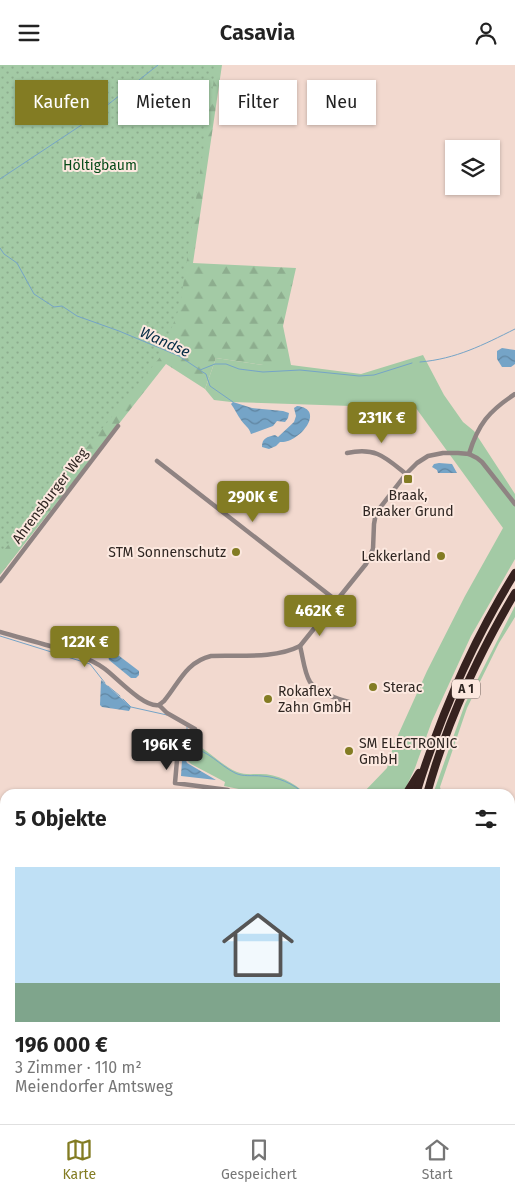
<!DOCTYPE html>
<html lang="de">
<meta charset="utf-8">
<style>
body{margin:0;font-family:"Fira Sans",sans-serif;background:#f2f2f2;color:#222;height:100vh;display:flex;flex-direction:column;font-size:19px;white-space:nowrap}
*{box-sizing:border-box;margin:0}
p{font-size:16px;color:#767676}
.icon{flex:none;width:28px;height:28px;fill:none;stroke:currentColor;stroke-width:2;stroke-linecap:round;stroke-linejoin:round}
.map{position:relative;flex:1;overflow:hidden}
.drawer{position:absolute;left:0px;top:724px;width:515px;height:336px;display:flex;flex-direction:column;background:#fff;border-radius:15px 15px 0 0;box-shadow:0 1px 4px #0004}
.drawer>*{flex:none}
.guide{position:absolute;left:15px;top:15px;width:485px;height:45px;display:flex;gap:10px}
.controls{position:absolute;left:445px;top:75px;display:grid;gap:10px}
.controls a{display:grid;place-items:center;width:55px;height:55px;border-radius:0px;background:#fff;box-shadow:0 1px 4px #0004;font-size:25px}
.price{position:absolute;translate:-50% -42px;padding:0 11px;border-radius:5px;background:#837c23;color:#fff;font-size:16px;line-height:32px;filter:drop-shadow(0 1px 2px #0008)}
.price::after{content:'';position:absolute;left:50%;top:30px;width:15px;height:11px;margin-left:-8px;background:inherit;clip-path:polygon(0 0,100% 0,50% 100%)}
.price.selected{background:#222;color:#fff}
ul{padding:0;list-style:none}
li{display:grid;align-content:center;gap:10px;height:265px;padding:0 15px}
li+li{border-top:1px solid #e0e0e0}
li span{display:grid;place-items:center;height:155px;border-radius:0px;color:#555}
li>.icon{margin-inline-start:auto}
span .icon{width:90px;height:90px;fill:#fffc;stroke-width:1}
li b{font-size:21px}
h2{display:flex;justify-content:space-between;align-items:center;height:60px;padding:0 15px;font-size:21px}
.chip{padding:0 18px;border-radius:0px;background:#fff;box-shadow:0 1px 4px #0004;font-size:18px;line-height:45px}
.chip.selected{background:#837c23;color:#fff}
header{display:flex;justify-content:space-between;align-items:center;height:65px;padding:0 15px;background:#fff;font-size:22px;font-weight:600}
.tabs{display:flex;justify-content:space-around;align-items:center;height:70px;border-top:1px solid #e0e0e0;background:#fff;font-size:14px;color:#767676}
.tabs a{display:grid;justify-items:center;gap:2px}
.tabs .selected{color:#837c23}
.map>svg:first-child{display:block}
.grass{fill:#a3caa5}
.forest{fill:url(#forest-firs)}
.park{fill:url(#park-dots)}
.water{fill:url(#water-waves)}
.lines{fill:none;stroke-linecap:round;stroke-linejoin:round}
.stream{stroke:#75a4c7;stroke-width:1}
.minor{stroke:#8f8382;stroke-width:4.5}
.secondary{stroke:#685856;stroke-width:6}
.motorway{stroke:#36221f;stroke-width:8}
.poi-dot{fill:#837c23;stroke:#fce8df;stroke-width:2}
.labels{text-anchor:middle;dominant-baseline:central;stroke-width:4;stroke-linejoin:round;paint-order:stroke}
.shield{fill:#fce8df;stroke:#6c605b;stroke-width:1}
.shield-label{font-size:12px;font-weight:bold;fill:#2f2622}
.park-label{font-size:14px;fill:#074b19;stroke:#fce8df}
.poi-label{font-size:14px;fill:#2f2622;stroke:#fce8df;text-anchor:start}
.street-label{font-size:14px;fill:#2f2622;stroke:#fce8df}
.water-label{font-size:15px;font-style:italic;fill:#052c45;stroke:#fce8df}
</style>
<header><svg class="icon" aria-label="menu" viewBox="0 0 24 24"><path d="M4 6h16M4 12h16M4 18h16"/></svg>Casavia<svg class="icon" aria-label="person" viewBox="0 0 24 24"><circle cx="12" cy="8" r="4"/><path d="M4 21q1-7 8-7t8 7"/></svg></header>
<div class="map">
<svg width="515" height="1059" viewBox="0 0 515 1059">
<defs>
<pattern id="forest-firs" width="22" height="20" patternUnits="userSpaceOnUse" patternTransform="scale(1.25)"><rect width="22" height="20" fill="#a3caa5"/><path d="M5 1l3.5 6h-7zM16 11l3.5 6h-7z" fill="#8dad8e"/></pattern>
<pattern id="park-dots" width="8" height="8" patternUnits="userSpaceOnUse" patternTransform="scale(1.25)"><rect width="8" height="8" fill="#a3caa5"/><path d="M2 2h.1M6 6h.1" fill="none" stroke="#8dad8e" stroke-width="1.8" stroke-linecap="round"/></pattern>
<pattern id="water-waves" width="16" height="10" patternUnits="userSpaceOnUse" patternTransform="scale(1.25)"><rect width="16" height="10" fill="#75a4c7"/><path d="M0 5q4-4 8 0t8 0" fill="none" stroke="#6085a1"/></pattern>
</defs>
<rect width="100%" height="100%" fill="#f2d9cf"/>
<!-- grass -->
<g class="grass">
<polygon points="423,290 444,330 463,357 474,366 515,429 515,494 471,571 432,656 415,703 403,729 362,729 387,703 394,679 427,606 465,531 503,463 413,339 381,342 231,337 214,335 205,324 216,293 263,300 291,300 361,309"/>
<polygon points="515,541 515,552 499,578 467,643 440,722 442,729 433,729 465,639"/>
<path d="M191 677C208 684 220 700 237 707 244 710 252 709 260 709 278 709 293 717 306 729H264L224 721 225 717 191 699 188 696 192 685 187 682Z"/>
<polygon points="510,742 515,743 515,792 510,795"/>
</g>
<!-- forest -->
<polygon class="forest" points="0,0 222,0 193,198 296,203 283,261 291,300 263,300 216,293 205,324 166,299 0,510"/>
<!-- park -->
<polygon class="park" points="0,0 216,0 180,241 161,291 0,490"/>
<!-- water -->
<g class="water">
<polygon points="502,283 515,285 515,299 511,302 502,302 497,294 497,286"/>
<path d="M233 337 252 343 283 346 289 348 288 353 285 357 277 356 273 361 251 369C249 362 245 361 241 355 237 350 235 344 231 339Z"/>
<path d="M297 341C327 344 299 379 280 377L276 381 269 384 262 382C262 373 267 372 275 370L278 372 294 357 296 351 294 343Z"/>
<polygon points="439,398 452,399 457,408 438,408 437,405 432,402 434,399"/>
<polygon points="114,587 139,606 139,610 136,613 131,613 109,595 108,591 111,588"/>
<polygon points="101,615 131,642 129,646 102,642 100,640"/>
<polygon points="185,693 187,698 216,715 181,711 182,695"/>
</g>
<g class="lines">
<!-- stream -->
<g class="stream">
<polyline points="0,114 86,57 158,0"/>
<polyline points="0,183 4,189 17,198 34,229 54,242 62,241 77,251 119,266 179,291 200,305 215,299 226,299 239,304 263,307 300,305 359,311 374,310 412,298"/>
<path d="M420 297C456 294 483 280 515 264"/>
<polyline points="201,306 206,309 210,321 233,337"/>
<polyline points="0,571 90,599 105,618"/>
<polyline points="108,621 120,631"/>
<polyline points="123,634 131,642 167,650"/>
<polyline points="182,678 187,667 187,662"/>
<path d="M191 683C208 685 219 700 235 708 243 712 252 710 262 711 278 712 292 718 305 729"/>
<polyline points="510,749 515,748"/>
</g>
<!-- minor -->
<g class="minor">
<path d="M347 388C376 382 385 392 406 409"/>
<path d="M469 389C478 359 489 346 515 329"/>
<polyline points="157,396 337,536"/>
<polyline points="0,516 118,361"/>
<path d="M0 567C29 576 83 587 105 604 117 613 144 643 159 640L167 648 195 664 177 695 175 718 228 725"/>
<path d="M300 581C303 592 304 607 310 617 316 626 339 635 349 637"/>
<path d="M159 640 164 636C179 618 186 597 211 591 239 590 275 594 300 581L366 499 373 484 374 459 376 448 406 409 417 398 428 391 443 388H458L469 389 477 393 482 397 515 439"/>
</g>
<!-- secondary -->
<g class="secondary">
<polyline points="510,802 515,800"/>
<polyline points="0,875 5,875"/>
</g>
<!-- motorway -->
<g class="motorway">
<polyline points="406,729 419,708"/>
<path d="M416 729C440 651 472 577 515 508"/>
<path d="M427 729C446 659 478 590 515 528"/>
<polyline points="352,1059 352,1055"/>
<polyline points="363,1059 364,1055"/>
</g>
</g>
<!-- markers -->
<g class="poi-dot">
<rect x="403" y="409" width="10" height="10" rx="2.5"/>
<circle cx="236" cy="487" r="5"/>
<circle cx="441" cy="491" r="5"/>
<circle cx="373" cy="622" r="5"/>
<circle cx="268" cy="634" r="5"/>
<circle cx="349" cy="686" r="5"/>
</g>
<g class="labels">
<!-- shield labels -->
<rect class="shield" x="452" y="614.5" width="28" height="19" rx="4"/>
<g class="shield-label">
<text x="466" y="624">A 1</text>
</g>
<!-- park labels -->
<g class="park-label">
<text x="100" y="100">Höltigbaum</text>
</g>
<!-- poi labels -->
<g class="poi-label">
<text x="408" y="430" text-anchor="middle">Braak,<tspan x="408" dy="16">Braaker Grund</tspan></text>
<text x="226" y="487" text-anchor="end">STM Sonnenschutz</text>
<text x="431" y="491" text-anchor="end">Lekkerland</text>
<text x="383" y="622">Sterac</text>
<text x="278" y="626">Rokaflex<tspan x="278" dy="16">Zahn GmbH</tspan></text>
<text x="359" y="678">SM ELECTRONIC<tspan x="359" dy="16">GmbH</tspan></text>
</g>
<!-- street labels -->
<g class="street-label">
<text transform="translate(50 431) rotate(-53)">Ahrensburger Weg</text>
</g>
<!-- water labels -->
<g class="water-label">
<text transform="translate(165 277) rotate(24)">Wandse</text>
</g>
</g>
</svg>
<div class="controls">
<a><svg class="icon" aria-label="layers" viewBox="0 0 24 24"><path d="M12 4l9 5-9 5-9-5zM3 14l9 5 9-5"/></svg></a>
</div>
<b class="price" style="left:382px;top:379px">231K €</b>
<b class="price" style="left:253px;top:458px">290K €</b>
<b class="price" style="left:320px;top:572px">462K €</b>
<b class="price" style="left:85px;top:603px">122K €</b>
<b class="price selected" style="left:167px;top:706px">196K €</b>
<div class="guide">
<a class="chip selected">Kaufen</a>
<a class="chip">Mieten</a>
<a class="chip">Filter</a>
<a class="chip">Neu</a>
</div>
<section class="drawer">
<h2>5 Objekte<svg class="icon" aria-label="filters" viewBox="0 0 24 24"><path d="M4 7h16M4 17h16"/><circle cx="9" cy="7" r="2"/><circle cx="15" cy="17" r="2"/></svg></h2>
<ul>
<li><span style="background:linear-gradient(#bfe0f5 75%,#7fa58c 0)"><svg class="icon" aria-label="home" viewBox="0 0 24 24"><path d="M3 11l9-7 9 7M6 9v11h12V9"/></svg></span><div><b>196 000 €</b><p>3 Zimmer · 110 m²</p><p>Meiendorfer Amtsweg</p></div></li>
</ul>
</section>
</div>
<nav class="tabs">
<a class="selected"><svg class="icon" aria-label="map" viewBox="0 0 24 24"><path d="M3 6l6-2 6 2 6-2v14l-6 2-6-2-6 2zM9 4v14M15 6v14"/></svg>Karte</a>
<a><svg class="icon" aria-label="saved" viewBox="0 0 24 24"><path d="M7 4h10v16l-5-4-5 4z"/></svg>Gespeichert</a>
<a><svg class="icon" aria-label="home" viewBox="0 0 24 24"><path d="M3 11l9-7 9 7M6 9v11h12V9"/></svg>Start</a>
</nav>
